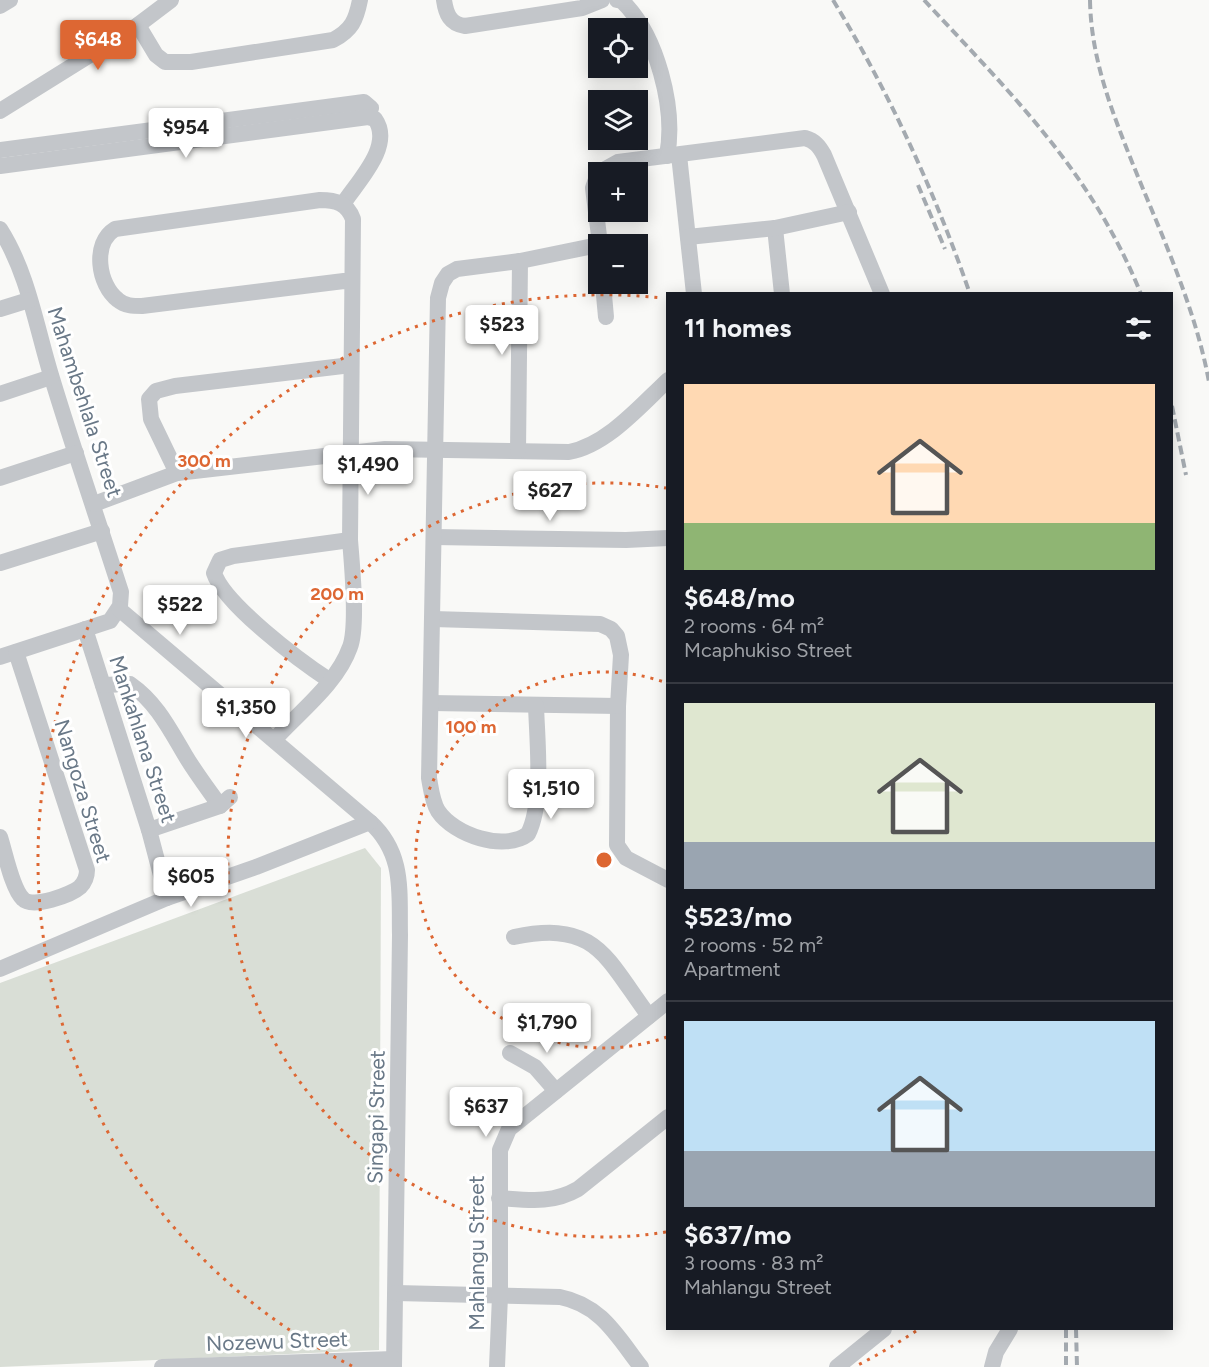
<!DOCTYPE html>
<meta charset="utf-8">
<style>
body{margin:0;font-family:Figtree,sans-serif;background:#20242c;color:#f1f3f6;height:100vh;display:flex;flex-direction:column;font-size:22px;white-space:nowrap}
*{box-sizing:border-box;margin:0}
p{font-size:20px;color:#9ea1a6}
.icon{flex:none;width:33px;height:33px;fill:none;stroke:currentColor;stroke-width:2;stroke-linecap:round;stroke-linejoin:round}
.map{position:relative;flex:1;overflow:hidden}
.sheet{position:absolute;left:666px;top:292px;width:507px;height:1038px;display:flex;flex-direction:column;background:#171b24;border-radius:0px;box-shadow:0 3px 15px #0003}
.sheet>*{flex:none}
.fabs{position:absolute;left:588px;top:18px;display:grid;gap:12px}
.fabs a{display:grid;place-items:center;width:60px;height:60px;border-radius:0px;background:#171b24;box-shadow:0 3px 15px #0003;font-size:30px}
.price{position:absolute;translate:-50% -51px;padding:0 14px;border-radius:6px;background:#fff;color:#222;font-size:20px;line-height:39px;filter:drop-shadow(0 2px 3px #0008)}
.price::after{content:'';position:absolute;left:50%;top:36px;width:18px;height:14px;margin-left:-9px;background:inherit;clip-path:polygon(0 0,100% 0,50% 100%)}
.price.active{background:#dd6733;color:#fff}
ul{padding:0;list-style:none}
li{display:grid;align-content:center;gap:12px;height:318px;padding:0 18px}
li+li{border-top:2px solid #363941}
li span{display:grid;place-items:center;height:186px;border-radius:0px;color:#555}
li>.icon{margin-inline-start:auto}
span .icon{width:108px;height:108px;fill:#fffc;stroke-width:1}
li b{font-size:26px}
h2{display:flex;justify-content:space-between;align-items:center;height:72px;padding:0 18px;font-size:26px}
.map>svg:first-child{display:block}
.green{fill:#d9ded6}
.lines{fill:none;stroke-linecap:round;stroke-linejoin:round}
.minor{stroke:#c3c6ca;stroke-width:16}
.rail{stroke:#a4aab0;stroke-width:4;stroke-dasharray:9 4.5;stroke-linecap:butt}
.ring{fill:none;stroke:#dd6733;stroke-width:3;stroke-dasharray:3 6}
.labels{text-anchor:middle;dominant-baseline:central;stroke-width:6;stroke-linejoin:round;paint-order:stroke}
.street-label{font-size:21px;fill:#697887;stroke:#fff}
.centre{fill:#dd6733;stroke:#fff;stroke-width:3}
.ring-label{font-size:18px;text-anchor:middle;font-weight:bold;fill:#dd6733;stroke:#fff;stroke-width:6;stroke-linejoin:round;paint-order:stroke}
</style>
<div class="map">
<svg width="1209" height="1367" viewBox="0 0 1209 1367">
<rect width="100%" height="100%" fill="#f9f9f7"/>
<!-- green -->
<polygon class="green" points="365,848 381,868 379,1350 0,1367 0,983"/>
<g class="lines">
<!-- minor -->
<g class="minor">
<path d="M444 0C446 14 450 24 465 26L582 8 602 0"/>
<path d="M617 0 622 1C657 35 676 108 667 156"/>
<polyline points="0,6 10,0"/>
<path d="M138 25 156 55 165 62H191L333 40C352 30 356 20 360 0"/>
<polyline points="0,111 138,25 171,0"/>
<polyline points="0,150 364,102 371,108 368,117"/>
<polyline points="679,155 694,294"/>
<path d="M0 166 368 117 375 119C394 146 357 182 343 204"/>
<path d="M600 172 618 162 805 138C815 141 819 146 824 155L882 294"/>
<polyline points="598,174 593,188 600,244"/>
<polyline points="775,228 782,294"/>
<path d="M0 229C28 273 36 326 51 375 73 448 98 520 121 592L120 606 110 621 0 657"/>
<polyline points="688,237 775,228 849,212"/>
<polyline points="603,284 606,317"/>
<polyline points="0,309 29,300"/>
<path d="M351 365 175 386 156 391 149 399 151 419 177 473 385 449 569 452C607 445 640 406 668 380"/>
<polyline points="0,394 51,377"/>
<polyline points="518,451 520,261"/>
<polyline points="0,478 76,453"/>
<polyline points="94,504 177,473"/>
<polyline points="434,537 626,540 668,538"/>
<polyline points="0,563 102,531"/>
<path d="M119 609 370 822C405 854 399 892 400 935L394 1367"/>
<polyline points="433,619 600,624 611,629 617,636 621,655 618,706 617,845 626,858 668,880"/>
<polyline points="85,629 149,830 167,898"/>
<path d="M329 680C300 661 224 604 214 573L220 560 233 556 350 540"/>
<path d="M103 685 130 684C156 702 169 728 185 755 195 772 208 789 220 806"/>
<polyline points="431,703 618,706"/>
<path d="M536 705C537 741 544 802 528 834 504 852 454 835 438 811 432 801 431 789 429 778L438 298 442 283 448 274 457 269 520 261 598 245"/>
<path d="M274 740C299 712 337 684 350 647 358 626 352 565 350 540L353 219C347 203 336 200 320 200L115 229C92 243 98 285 118 300 125 306 133 306 142 306L352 280"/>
<polyline points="149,830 220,806 230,797"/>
<path d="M0 837C5 852 12 889 23 899 32 909 71 895 80 887 85 882 87 876 87 870L16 652"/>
<path d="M514 937C597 920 605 957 649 1016"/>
<polyline points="0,969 167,898 256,867 370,822"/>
<polyline points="510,1053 535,1067 556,1091"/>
<path d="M499 1198C528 1200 552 1204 578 1189L668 1117"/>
<path d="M396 1293 560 1297C601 1305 617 1336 641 1367"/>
<polyline points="162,1367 394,1359"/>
<polyline points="497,1367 500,1296 500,1150 509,1129 668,1001"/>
<polyline points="837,1367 884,1329"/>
<polyline points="992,1367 996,1352 1010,1329"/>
</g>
<!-- rail -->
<g class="rail">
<path d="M833 0C889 92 935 192 970 294"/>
<path d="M924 0C1011 94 1092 172 1141 294"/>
<path d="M1090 0C1091 58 1111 109 1132 162 1161 234 1195 306 1209 382"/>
<polyline points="918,185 945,249"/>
<polyline points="1172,406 1186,475"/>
<polyline points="1066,1329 1066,1367"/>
<polyline points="1076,1329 1077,1367"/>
</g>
</g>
<!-- distance rings -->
<g class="ring">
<path d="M667 1037A188 188 0 1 1 667 683"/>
<path d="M666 1232A377 377 0 1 1 666 488"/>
<path d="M916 1331A565 565 0 0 1 856 1366M352 1366A565 565 0 0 1 663 298"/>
</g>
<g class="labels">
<!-- street labels -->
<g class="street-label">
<text transform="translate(85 402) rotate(72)">Mahambehlala Street</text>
<text transform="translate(143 739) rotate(72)">Mankahlana Street</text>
<text transform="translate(83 791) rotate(73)">Nangoza Street</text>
<text transform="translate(376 1117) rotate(-89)">Singapi Street</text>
<text transform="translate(476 1253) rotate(-90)">Mahlangu Street</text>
<text transform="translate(277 1341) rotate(-2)">Nozewu Street</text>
</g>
</g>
<circle cx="604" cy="860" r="9" class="centre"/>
<g class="ring-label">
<text x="204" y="467">300 m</text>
<text x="337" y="600">200 m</text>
<text x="471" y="733">100 m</text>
</g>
</svg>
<div class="fabs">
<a><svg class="icon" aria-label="locate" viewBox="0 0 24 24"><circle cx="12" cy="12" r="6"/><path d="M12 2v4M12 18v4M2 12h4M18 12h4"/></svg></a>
<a><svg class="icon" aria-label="layers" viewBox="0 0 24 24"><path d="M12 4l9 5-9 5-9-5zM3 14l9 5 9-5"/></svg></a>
<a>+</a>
<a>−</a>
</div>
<b class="price active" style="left:98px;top:71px">$648</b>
<b class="price" style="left:186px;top:159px">$954</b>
<b class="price" style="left:502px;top:356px">$523</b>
<b class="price" style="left:368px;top:496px">$1,490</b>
<b class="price" style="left:550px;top:522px">$627</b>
<b class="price" style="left:180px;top:636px">$522</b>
<b class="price" style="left:246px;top:739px">$1,350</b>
<b class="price" style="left:551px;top:820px">$1,510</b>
<b class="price" style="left:191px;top:908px">$605</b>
<b class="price" style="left:547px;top:1054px">$1,790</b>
<b class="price" style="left:486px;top:1138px">$637</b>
<section class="sheet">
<h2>11 homes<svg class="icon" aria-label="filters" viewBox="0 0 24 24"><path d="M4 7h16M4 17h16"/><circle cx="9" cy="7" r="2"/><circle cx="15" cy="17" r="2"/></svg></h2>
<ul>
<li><span style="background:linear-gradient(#ffd9b3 75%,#8fb573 0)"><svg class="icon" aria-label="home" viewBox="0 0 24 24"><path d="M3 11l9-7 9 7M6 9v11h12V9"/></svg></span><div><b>$648/mo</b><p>2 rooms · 64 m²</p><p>Mcaphukiso Street</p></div></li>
<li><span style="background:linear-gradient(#dfe7d0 75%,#9aa5b1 0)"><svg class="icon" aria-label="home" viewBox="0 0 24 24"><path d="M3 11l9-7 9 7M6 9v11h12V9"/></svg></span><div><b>$523/mo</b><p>2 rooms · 52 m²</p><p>Apartment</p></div></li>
<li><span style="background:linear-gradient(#bfe0f5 70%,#9aa5b1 0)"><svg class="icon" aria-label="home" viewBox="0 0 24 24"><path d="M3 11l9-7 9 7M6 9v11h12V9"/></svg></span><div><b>$637/mo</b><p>3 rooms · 83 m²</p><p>Mahlangu Street</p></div></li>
</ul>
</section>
</div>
